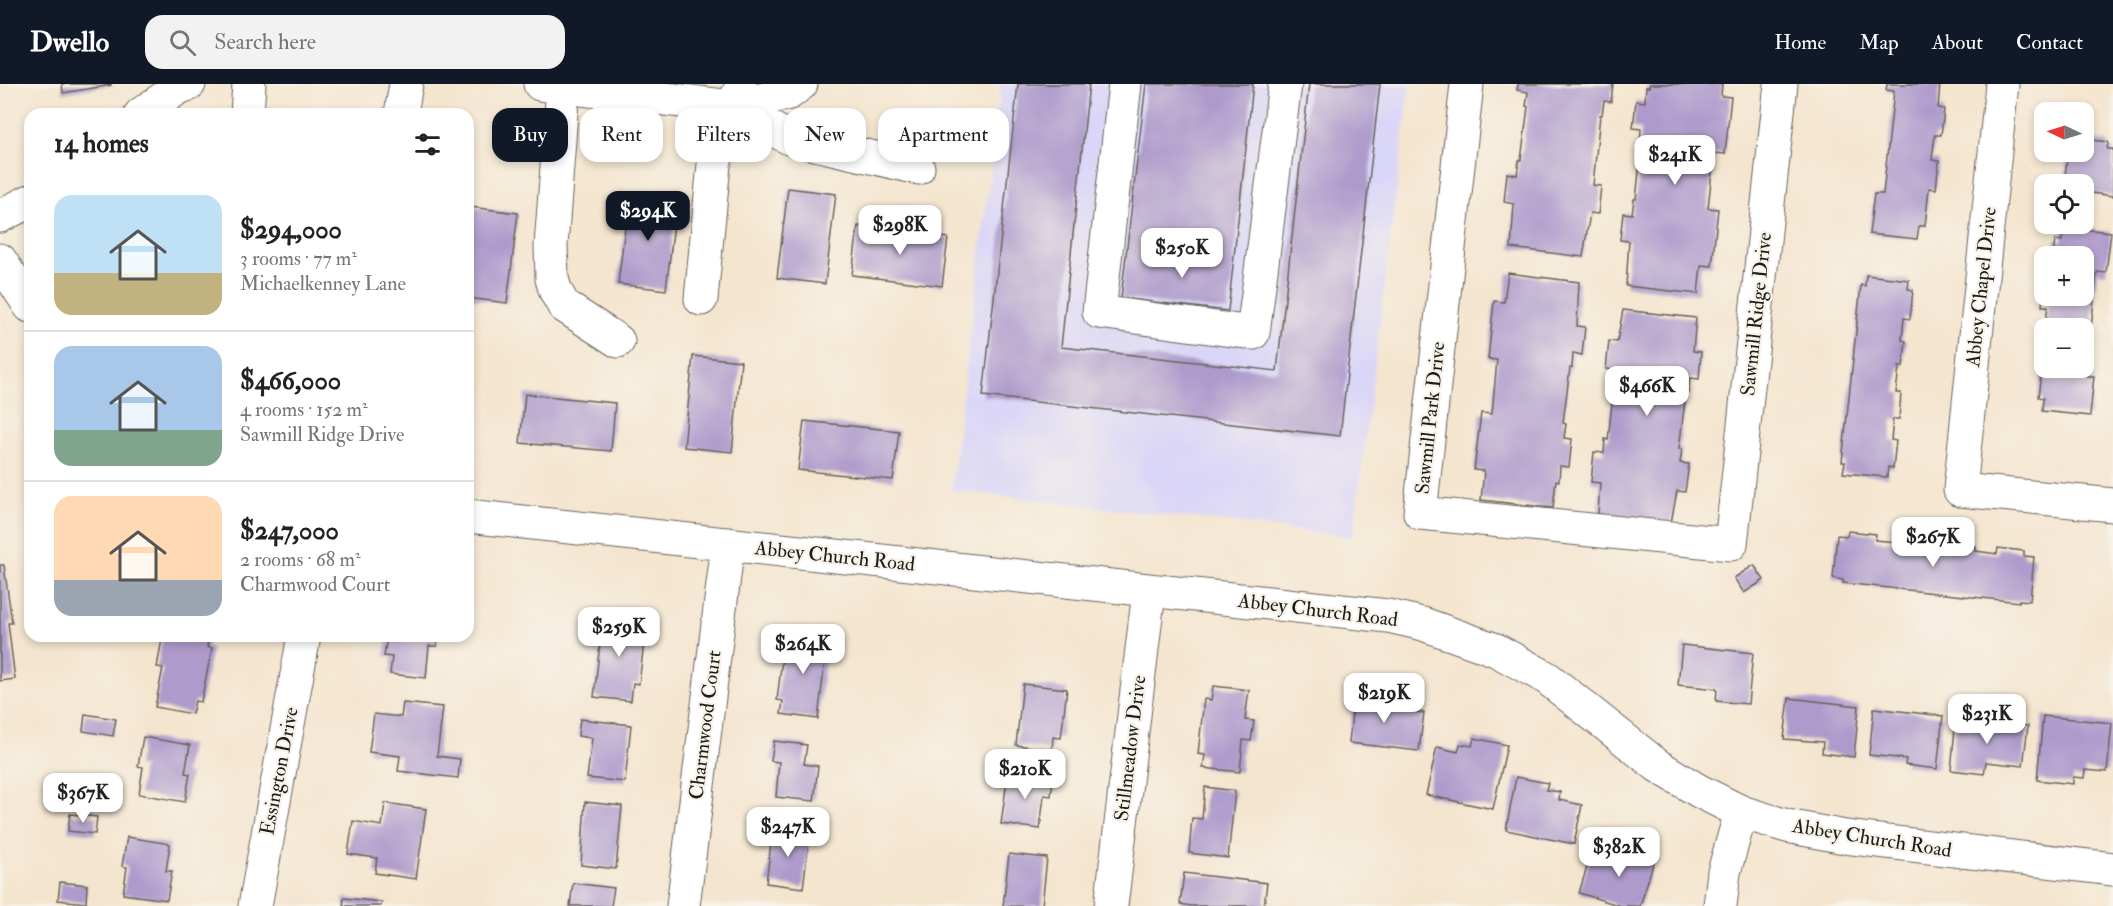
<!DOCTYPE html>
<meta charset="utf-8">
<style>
body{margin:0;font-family:"IM FELL Double Pica",serif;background:#f2f2f2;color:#222;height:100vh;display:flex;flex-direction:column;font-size:22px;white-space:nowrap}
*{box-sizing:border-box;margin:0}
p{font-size:20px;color:#767676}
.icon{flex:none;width:33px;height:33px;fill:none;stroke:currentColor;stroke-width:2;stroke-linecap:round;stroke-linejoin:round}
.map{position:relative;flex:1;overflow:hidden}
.drawer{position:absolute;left:24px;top:24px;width:450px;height:534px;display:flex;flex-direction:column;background:#fff;border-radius:18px;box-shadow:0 3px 9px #0003}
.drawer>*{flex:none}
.top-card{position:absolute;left:492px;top:24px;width:570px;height:54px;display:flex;gap:12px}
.needle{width:39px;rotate:274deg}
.tools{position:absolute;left:2034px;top:18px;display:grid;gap:12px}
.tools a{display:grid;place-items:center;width:60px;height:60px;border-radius:12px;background:#fff;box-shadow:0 3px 9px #0003;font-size:30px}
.price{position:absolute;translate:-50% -51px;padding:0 14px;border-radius:12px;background:#fff;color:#222;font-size:20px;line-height:39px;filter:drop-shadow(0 2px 3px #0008)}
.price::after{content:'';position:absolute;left:50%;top:36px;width:18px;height:14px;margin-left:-9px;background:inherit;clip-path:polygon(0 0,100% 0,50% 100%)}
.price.on{background:#111827;color:#fff}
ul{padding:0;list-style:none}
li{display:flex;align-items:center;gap:18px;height:150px;padding:0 30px}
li+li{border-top:2px solid #e0e0e0}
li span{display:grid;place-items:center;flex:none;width:168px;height:120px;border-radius:18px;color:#555}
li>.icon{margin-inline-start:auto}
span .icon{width:72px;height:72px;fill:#fffc;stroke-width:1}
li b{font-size:26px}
h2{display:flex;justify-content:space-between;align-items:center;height:72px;padding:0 30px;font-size:26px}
.tag{padding:0 21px;border-radius:18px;background:#fff;box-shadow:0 3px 9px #0003;font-size:21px;line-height:54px}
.tag.on{background:#111827;color:#fff}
header{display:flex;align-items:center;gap:36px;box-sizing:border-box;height:84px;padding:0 30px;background:#111827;color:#fff}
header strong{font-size:28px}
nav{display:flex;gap:33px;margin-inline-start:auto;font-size:21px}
.search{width:420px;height:54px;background:#f2f2f2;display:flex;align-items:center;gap:15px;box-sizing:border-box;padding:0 21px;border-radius:18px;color:#767676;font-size:22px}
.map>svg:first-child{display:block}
.built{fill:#dad6f7}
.building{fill:#ae9bcc}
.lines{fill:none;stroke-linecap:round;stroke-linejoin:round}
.minor-casing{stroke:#68625b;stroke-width:35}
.minor{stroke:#fff;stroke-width:33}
.labels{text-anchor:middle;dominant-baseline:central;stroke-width:4.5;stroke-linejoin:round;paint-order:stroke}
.street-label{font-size:20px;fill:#1c1c1c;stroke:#f7f3e8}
</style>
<header>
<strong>Dwello</strong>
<div class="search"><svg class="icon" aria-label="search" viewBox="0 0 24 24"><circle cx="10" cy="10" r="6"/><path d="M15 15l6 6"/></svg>Search here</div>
<nav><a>Home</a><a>Map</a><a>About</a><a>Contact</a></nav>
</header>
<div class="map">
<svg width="2113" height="822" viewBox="0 0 2113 822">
<rect width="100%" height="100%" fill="#f7f3e8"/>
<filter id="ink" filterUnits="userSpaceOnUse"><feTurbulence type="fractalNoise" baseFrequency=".0167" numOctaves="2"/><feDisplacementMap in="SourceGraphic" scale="12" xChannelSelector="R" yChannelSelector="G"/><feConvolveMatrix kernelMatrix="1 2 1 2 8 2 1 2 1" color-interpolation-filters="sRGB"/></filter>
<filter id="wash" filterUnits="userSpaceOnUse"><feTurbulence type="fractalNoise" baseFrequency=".008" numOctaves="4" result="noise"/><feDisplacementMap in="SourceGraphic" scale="24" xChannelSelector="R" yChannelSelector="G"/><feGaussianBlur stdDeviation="1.35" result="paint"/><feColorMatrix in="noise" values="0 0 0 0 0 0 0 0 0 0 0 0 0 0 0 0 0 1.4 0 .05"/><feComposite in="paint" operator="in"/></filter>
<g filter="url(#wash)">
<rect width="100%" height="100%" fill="#f4e5cf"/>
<!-- built -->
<polygon class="built" points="1001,0 1410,0 1353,453 951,406"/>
<g id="blocks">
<!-- building -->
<g class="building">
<polygon points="62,0 111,0 111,1 63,9"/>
<polygon points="1018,0 1089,0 1061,263 1277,287 1309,0 1380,0 1340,352 983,312"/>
<polygon points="1146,0 1253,0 1228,227 1121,214"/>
<polygon points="1518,0 1613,0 1611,18 1604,17 1602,31 1600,31 1593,101 1601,102 1598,130 1590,129 1583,173 1511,164 1514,120 1504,118 1507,89 1517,91 1519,76 1521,76 1528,23 1526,22 1528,8 1517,6"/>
<polygon points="1650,0 1722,0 1721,12 1731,13 1725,70 1714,69 1708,124 1718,125 1712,182 1701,181 1698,210 1626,202 1629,157 1620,156 1623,129 1632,130 1634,115 1636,115 1642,60 1640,60 1641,45 1633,44 1636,17 1645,18 1646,3 1649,3"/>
<polygon points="1887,0 1940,0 1938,24 1944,25 1941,51 1935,51 1932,76 1939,77 1936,105 1929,104 1925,142 1919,142 1917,155 1869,150 1874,110 1883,110 1894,7 1886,6"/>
<polygon points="2084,55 2108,58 2107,65 2113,65 2113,112 2084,108 2084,100 2064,100 2068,68 2084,68"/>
<polygon points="788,104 836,110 825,200 777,194"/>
<polygon points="629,110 677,115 666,206 618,200"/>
<polygon points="470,123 518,129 507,219 468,214 468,140"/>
<polygon points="858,142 948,154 942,202 852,191"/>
<polygon points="2063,143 2111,148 2106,189 2097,188 2086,292 2094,292 2090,332 2042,327 2043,314 2038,313 2043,274 2037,274 2039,247 2044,248 2044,284 2084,284 2084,244 2045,244 2048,222 2042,222 2043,212 2084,212 2084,172 2053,172 2055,156 2062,157"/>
<polygon points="1508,189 1579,198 1577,242 1585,243 1582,271 1573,269 1572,284 1570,284 1563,339 1566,340 1564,354 1572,355 1569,383 1560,382 1559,397 1556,396 1553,424 1481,416 1484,387 1474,386 1481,329 1492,330 1497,276 1488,275 1494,217 1504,218"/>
<polygon points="1866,191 1909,196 1908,205 1913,206 1910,235 1904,234 1902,256 1906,257 1903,283 1899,283 1896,309 1901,309 1899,335 1893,335 1891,356 1896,357 1893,384 1888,383 1887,393 1843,389 1845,378 1842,378 1861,201 1865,202"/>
<polygon points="1623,226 1696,234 1693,267 1701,268 1699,295 1690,294 1688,309 1686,309 1679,365 1682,365 1680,379 1689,380 1685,408 1677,407 1671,439 1598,430 1600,399 1591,398 1594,368 1604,369 1605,355 1608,356 1614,301 1612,301 1614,286 1606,285 1609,257 1617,258"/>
<polygon points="693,272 741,277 732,368 684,363"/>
<polygon points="525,310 615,319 611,367 520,359"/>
<polygon points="804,337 899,347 893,396 798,386"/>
<polygon points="1848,447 1876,450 1875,456 1897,458 1898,454 1924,456 1924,461 1950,464 1951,459 1976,462 1976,467 1997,470 1998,464 2024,467 2024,472 2034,473 2030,517 2019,516 2019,518 1843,499 1843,496 1833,494 1837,451 1847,452"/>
<polygon points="0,481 4,481 12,539 8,539 15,595 0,597"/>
<polygon points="1754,481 1764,496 1744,509 1734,494"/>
<polygon points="603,532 641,536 639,551 645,551 639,600 633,599 631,617 594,613"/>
<polygon points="791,547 828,551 818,635 781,630 783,617 777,616 783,567 789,567"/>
<polygon points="173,552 209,552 207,563 212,564 201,618 195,617 192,630 155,623 163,584 157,583 162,555 172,556"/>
<polygon points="387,552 438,552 437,562 429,562 426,594 390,590 392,573 384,572"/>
<polygon points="1682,561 1753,569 1748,620 1716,617 1717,605 1678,601"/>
<polygon points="1023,600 1067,605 1061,654 1053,653 1052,666 1016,661"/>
<polygon points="1213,602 1249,606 1245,636 1254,637 1251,657 1243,656 1240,688 1203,684 1205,671 1198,670 1204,615 1211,616"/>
<polygon points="1354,608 1388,612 1387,618 1400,619 1399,626 1424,629 1419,667 1349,659"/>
<polygon points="1789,614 1859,622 1854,673 1822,669 1823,658 1784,655"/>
<polygon points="403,619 443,623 437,672 460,675 458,694 398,687 400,672 369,668 374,630 401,633"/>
<polygon points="1874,624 1943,632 1937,685 1905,681 1906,675 1869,671"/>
<polygon points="85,630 116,635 113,652 83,647"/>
<polygon points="2043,632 2112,639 2107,688 2085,686 2084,694 2073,693 2073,700 2037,696"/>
<polygon points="1956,634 2028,642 2023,682 1986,678 1984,690 1951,686"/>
<polygon points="580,635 631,641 625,698 587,694 592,654 578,652"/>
<polygon points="143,653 190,661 185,689 190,690 185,718 139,710 143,683 138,682"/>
<polygon points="1474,654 1507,661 1493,725 1426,711 1437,663 1458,668 1460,660 1472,662"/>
<polygon points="774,657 807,661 804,680 818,682 814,717 776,713 779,678 771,677"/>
<polygon points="1008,688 1053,693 1051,712 1044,711 1040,745 1001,740"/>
<polygon points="1516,693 1548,699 1546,706 1560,708 1559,716 1582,721 1574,760 1506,746"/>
<polygon points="76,697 104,701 101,718 73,714"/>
<polygon points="1205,703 1235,707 1228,774 1189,769 1192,734 1202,735"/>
<polygon points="585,718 622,722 616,785 581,781"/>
<polygon points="385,719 426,725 416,795 375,789 377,774 348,770 353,737 382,742"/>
<polygon points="70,730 97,733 95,750 68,747"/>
<polygon points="773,743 810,748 803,804 766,799"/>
<polygon points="127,753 170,760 166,787 172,787 167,816 123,810 127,783 122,782"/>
<polygon points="1624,761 1656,771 1640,822 1621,822 1579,809 1591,770 1618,779"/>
<polygon points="1009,770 1047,774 1042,822 1003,822"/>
<polygon points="1184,789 1267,799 1264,822 1191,822 1180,820"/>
<polygon points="60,798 87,801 86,819 58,816"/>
<polygon points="573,799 614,804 611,822 570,822"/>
<polygon points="344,814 382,818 381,822 343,822"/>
</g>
</g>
</g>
<g filter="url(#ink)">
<use href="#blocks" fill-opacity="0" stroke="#68625b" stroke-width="1.5"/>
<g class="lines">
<!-- minor casing -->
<g class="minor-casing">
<g id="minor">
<polyline points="540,0 732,23 789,9 801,0"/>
<polyline points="1125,0 1099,228 1253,249 1285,0"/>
<polyline points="1467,0 1420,429 1731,460 1781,0"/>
<polyline points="2002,0 1960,406 2113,421"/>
<polyline points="563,3 551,162 552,195 556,208 564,222 618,257"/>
<polyline points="732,23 789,54 918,84"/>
<polyline points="141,30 178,4 189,0"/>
<polyline points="247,30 249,0"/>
<polyline points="401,30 406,0"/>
<polyline points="0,132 30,117"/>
<polyline points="0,176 30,222"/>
<polyline points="701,215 714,80 732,23 741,4"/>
<polyline points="468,432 1388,532 1423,540 1496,566 1547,594 1658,682 1699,707 1741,728 1787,742 1845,753 2113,785"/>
<polyline points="255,822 304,552"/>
<polyline points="683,822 728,460"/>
<polyline points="1111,822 1149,507"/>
<polyline points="1720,822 1724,788 1741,728"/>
</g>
</g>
<!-- minor -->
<use href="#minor" class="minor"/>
</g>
</g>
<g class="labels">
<!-- street labels -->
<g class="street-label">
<text transform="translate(1981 203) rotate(-84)">Abbey Chapel Drive</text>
<text transform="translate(1756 230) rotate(-84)">Sawmill Ridge Drive</text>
<text transform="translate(1430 334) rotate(-84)">Sawmill Park Drive</text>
<text transform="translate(835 472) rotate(6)">Abbey Church Road</text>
<text transform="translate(1318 526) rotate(7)">Abbey Church Road</text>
<text transform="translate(705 641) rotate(-83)">Charmwood Court</text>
<text transform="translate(1130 664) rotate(-83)">Stillmeadow Drive</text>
<text transform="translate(279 687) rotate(-79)">Essington Drive</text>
<text transform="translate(1872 754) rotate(9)">Abbey Church Road</text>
</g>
</g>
</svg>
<div class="tools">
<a><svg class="needle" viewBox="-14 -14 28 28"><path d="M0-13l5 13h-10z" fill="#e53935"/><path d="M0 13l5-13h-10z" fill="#767676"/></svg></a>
<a><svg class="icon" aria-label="locate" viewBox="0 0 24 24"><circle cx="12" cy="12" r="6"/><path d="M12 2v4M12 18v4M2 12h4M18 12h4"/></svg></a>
<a>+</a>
<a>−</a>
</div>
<b class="price" style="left:1675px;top:102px">$241K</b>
<b class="price on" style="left:648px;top:158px">$294K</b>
<b class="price" style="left:900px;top:172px">$298K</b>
<b class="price" style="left:1182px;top:195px">$250K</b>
<b class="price" style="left:1647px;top:333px">$466K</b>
<b class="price" style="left:1933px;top:484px">$267K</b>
<b class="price" style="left:619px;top:574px">$259K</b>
<b class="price" style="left:803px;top:591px">$264K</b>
<b class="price" style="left:1384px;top:640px">$219K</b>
<b class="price" style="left:1987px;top:661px">$231K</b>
<b class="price" style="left:1025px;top:716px">$210K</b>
<b class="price" style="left:83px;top:740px">$367K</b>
<b class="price" style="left:788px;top:774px">$247K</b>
<b class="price" style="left:1619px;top:794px">$382K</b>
<div class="top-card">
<a class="tag on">Buy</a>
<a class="tag">Rent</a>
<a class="tag">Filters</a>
<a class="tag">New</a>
<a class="tag">Apartment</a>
</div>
<section class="drawer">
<h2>14 homes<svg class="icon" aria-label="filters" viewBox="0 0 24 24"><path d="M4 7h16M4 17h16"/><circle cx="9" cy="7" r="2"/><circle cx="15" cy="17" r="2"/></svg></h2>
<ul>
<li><span style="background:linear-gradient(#bfe0f5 65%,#c2b280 0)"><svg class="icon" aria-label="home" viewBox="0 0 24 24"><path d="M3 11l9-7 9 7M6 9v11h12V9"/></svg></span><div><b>$294,000</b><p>3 rooms · 77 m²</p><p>Michaelkenney Lane</p></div></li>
<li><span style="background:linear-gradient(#a9c7e8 70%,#7fa58c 0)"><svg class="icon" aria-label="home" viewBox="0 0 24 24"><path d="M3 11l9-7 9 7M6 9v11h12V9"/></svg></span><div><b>$466,000</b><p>4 rooms · 152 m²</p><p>Sawmill Ridge Drive</p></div></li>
<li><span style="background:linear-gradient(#ffd9b3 70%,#9aa5b1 0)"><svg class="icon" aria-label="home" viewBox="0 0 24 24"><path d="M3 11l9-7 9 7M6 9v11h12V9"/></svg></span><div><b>$247,000</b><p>2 rooms · 68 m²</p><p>Charmwood Court</p></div></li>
</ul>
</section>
</div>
